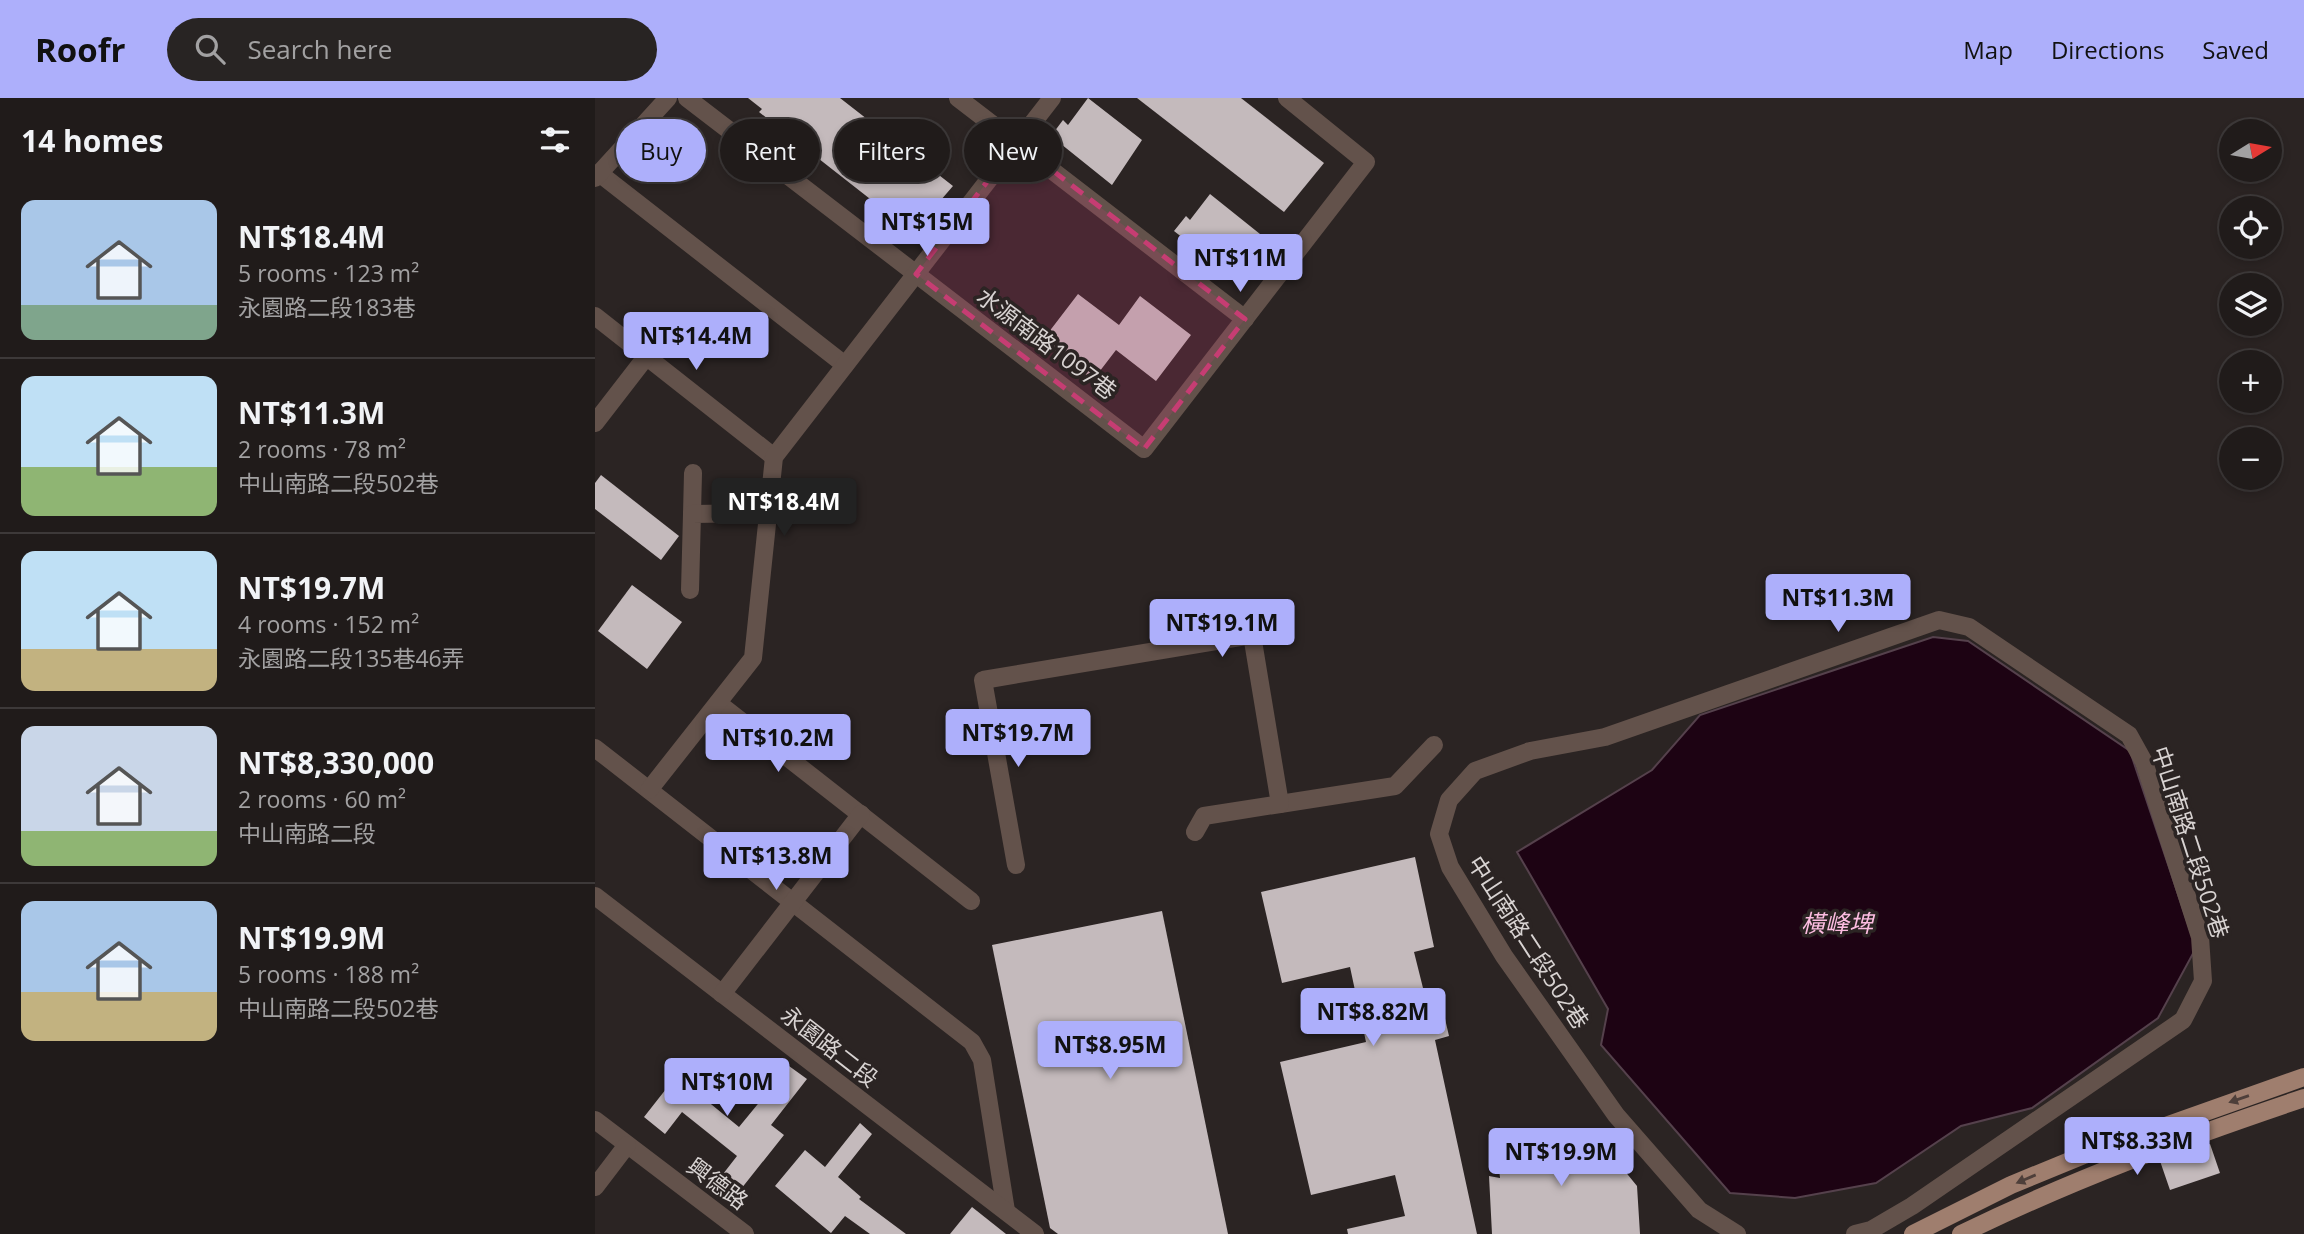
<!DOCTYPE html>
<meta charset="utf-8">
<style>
body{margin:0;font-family:"Open Sans","Noto Sans TC",sans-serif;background:#282423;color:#f1f3f6;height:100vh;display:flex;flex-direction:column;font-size:26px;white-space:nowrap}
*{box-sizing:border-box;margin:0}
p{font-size:23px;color:#a2a1a2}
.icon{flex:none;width:38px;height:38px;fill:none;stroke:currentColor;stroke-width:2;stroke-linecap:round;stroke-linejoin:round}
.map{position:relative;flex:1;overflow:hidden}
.panel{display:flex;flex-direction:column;background:#201b1a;width:595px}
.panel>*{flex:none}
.hud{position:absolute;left:21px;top:21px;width:665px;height:63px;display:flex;gap:14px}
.needle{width:46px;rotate:79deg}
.controls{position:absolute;left:1624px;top:21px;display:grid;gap:14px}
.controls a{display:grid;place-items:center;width:63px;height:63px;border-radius:50%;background:#201b1a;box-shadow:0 4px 10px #0003,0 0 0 2px #3d3939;font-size:35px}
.price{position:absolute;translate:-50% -60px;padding:0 16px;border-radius:7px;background:#adaffb;color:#111;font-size:23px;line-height:46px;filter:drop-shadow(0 2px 4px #0008)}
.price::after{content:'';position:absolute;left:50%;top:42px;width:21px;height:16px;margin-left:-10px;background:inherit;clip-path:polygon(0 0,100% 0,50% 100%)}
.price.selected{background:#222;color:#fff}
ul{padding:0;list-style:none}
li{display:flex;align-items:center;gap:21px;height:175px;padding:0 21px}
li+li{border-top:2px solid #3d3939}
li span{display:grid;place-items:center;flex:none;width:196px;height:140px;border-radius:14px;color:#555}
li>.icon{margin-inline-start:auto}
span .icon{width:84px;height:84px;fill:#fffc;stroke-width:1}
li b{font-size:30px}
h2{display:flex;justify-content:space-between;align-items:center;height:84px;padding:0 21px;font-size:30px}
.pill{padding:0 24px;border-radius:32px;background:#201b1a;box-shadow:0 4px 10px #0003,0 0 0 2px #3d3939;font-size:24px;line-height:63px}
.pill.selected{background:#adaffb;color:#111}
header{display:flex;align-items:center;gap:42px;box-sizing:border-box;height:98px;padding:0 35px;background:#adaffb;color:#111}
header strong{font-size:33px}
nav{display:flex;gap:38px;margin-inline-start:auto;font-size:24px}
.search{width:490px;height:63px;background:#282423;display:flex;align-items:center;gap:18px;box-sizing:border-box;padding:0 24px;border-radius:38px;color:#a2a1a2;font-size:26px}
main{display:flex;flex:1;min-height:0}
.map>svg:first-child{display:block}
.water{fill:#1d0313;stroke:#55414c;stroke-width:2}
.building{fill:#c4babc}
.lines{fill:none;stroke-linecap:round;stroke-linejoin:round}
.minor{stroke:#63524b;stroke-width:18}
.major{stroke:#9f7e6e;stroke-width:18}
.oneway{fill:#4e3f3a}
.marked{fill:#c63d73;fill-opacity:0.2;stroke:#c63d73;stroke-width:5;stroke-dasharray:14 9;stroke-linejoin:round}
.labels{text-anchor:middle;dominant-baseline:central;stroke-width:7;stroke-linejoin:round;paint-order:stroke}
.street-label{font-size:23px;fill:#d8d3d2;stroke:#2b2423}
.water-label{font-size:24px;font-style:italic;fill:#fcbce0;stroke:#2b2423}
</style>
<header>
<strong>Roofr</strong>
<div class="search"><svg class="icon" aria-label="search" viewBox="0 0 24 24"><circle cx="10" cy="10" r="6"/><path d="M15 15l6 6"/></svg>Search here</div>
<nav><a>Map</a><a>Directions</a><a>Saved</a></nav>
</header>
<main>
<section class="panel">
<h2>14 homes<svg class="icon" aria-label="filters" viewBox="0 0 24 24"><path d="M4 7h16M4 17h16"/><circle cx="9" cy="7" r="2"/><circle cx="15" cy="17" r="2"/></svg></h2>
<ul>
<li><span style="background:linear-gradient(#a9c7e8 75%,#7fa58c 0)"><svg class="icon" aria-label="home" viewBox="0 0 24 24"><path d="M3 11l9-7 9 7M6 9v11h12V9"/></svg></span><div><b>NT$18.4M</b><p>5 rooms · 123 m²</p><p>永園路二段183巷</p></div></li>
<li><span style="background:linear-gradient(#bfe0f5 65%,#8fb573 0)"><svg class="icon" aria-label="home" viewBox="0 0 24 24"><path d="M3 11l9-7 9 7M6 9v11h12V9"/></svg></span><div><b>NT$11.3M</b><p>2 rooms · 78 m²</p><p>中山南路二段502巷</p></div></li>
<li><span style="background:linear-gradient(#bfe0f5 70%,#c2b280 0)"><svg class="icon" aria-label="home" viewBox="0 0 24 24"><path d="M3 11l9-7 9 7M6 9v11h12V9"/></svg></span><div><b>NT$19.7M</b><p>4 rooms · 152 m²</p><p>永園路二段135巷46弄</p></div></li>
<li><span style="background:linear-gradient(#c9d6e8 75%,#8fb573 0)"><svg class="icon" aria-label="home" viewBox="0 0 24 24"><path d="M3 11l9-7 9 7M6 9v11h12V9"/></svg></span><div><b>NT$8,330,000</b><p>2 rooms · 60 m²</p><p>中山南路二段</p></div></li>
<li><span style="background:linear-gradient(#a9c7e8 65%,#c2b280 0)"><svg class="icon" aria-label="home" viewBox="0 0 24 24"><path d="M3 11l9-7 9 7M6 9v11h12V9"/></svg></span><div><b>NT$19.9M</b><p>5 rooms · 188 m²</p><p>中山南路二段502巷</p></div></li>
</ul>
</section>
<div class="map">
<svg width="1709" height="1136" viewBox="0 0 1709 1136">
<rect width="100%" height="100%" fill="#2b2423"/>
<!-- water -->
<polygon class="water" points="1338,539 1373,543 1535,653 1601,850 1563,920 1437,1010 1366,1028 1281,1085 1200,1100 1135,1095 1006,947 1013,911 922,754 1057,672 1105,617"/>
<!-- building -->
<g class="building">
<polygon points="153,0 245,0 358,88 320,132 295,113 293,115 164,14 167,11"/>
<polygon points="493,0 547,42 517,87 456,38 468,22 473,27"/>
<polygon points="542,0 646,0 729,65 689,114"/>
<polygon points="615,96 670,140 639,180 579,133 591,118 595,122"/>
<polygon points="483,196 524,227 545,198 596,237 561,283 521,252 498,282 447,243"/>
<polygon points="6,377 84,438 66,462 0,411 0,385"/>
<polygon points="37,487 87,524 52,571 3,533"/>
<polygon points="820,759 839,849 819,854 831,902 845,899 854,938 840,942 882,1136 753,1136 752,1131 810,1118 800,1077 716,1097 685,964 771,944 755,869 687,885 666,794"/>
<polygon points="567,813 633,1136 463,1136 455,1130 397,847"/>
<polygon points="93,963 123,987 111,1002 144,1029 194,968 212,981 176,1027 189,1037 146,1091 128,1076 142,1058 87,1014 70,1036 49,1019"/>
<polygon points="265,1025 277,1036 243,1079 266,1099 264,1101 311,1136 275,1136 250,1118 236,1135 180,1088 210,1052 230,1069"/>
<polygon points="998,1034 1042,1088 1045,1136 897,1136 894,1078 905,1080 901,1040"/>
<polygon points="1615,1046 1625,1075 1575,1092 1565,1063"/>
<polygon points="377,1109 411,1136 355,1136"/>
</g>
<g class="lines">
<!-- minor -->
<g class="minor">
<polyline points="92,0 549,351 771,64 692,0"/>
<polyline points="363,0 650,221"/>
<polyline points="4,75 250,267"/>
<polyline points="0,80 73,0"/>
<polyline points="0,218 179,359"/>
<polyline points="0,325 51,259"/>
<polyline points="97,416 98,375"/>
<polyline points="95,492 97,416 172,415"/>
<polyline points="123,605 376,803"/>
<polyline points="0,650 377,944 387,962 411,1113"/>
<polyline points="54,692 158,560 179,359 457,0"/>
<polyline points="685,706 800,688 839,647"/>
<polyline points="421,767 388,582 657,537 685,706 609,718 600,734"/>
<polyline points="0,798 440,1136"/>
<polyline points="127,896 266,716"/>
<polyline points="0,1022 150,1136"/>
<polyline points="0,1089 32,1047"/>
<polyline points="1142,1136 1104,1112 1021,1017 909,858 855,769 844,736 854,702 880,673 935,653 1010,639 1344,522 1374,529 1534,637 1549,664 1605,839 1608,883 1588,922 1317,1108 1276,1132 1260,1136"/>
</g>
<!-- major -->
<g class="major">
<polyline points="1318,1136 1416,1087 1489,1057 1709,979"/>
<path d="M1366 1136C1479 1081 1590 1040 1709 1000"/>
</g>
</g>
<!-- one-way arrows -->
<defs><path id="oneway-solid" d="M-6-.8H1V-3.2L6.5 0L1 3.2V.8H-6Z" transform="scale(1.75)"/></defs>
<g class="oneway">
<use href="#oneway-solid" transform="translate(1644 1001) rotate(161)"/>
<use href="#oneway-solid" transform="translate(1431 1081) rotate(157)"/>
</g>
<!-- marked area -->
<path class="marked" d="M422 45 650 221 549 351 321 176Z"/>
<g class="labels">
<!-- street labels -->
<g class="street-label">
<text transform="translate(452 245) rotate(37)">水源南路1097巷</text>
<text transform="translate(1596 744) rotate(72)">中山南路二段502巷</text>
<text transform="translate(934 844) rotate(57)">中山南路二段502巷</text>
<text transform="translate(235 948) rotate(38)">永園路二段</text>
<text transform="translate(123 1085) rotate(37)">興德路</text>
</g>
<!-- water labels -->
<g class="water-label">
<text x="1242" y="824">橫峰埤</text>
</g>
</g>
</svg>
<div class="controls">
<a><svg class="needle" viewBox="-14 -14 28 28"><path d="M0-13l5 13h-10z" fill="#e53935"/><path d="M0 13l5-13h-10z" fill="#a2a1a2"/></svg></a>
<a><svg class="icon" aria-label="locate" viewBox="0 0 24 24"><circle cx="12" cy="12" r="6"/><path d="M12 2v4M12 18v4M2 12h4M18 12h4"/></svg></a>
<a><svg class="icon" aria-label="layers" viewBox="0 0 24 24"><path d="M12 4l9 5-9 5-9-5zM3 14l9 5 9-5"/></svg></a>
<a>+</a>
<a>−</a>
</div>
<b class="price" style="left:332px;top:160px">NT$15M</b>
<b class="price" style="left:645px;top:196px">NT$11M</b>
<b class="price" style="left:101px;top:274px">NT$14.4M</b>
<b class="price selected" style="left:189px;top:440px">NT$18.4M</b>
<b class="price" style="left:1243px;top:536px">NT$11.3M</b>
<b class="price" style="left:627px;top:561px">NT$19.1M</b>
<b class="price" style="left:423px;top:671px">NT$19.7M</b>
<b class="price" style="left:183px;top:676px">NT$10.2M</b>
<b class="price" style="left:181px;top:794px">NT$13.8M</b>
<b class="price" style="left:778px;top:950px">NT$8.82M</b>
<b class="price" style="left:515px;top:983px">NT$8.95M</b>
<b class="price" style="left:132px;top:1020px">NT$10M</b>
<b class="price" style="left:1542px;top:1079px">NT$8.33M</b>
<b class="price" style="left:966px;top:1090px">NT$19.9M</b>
<div class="hud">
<a class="pill selected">Buy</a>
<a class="pill">Rent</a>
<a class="pill">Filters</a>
<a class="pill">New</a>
</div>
</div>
</main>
